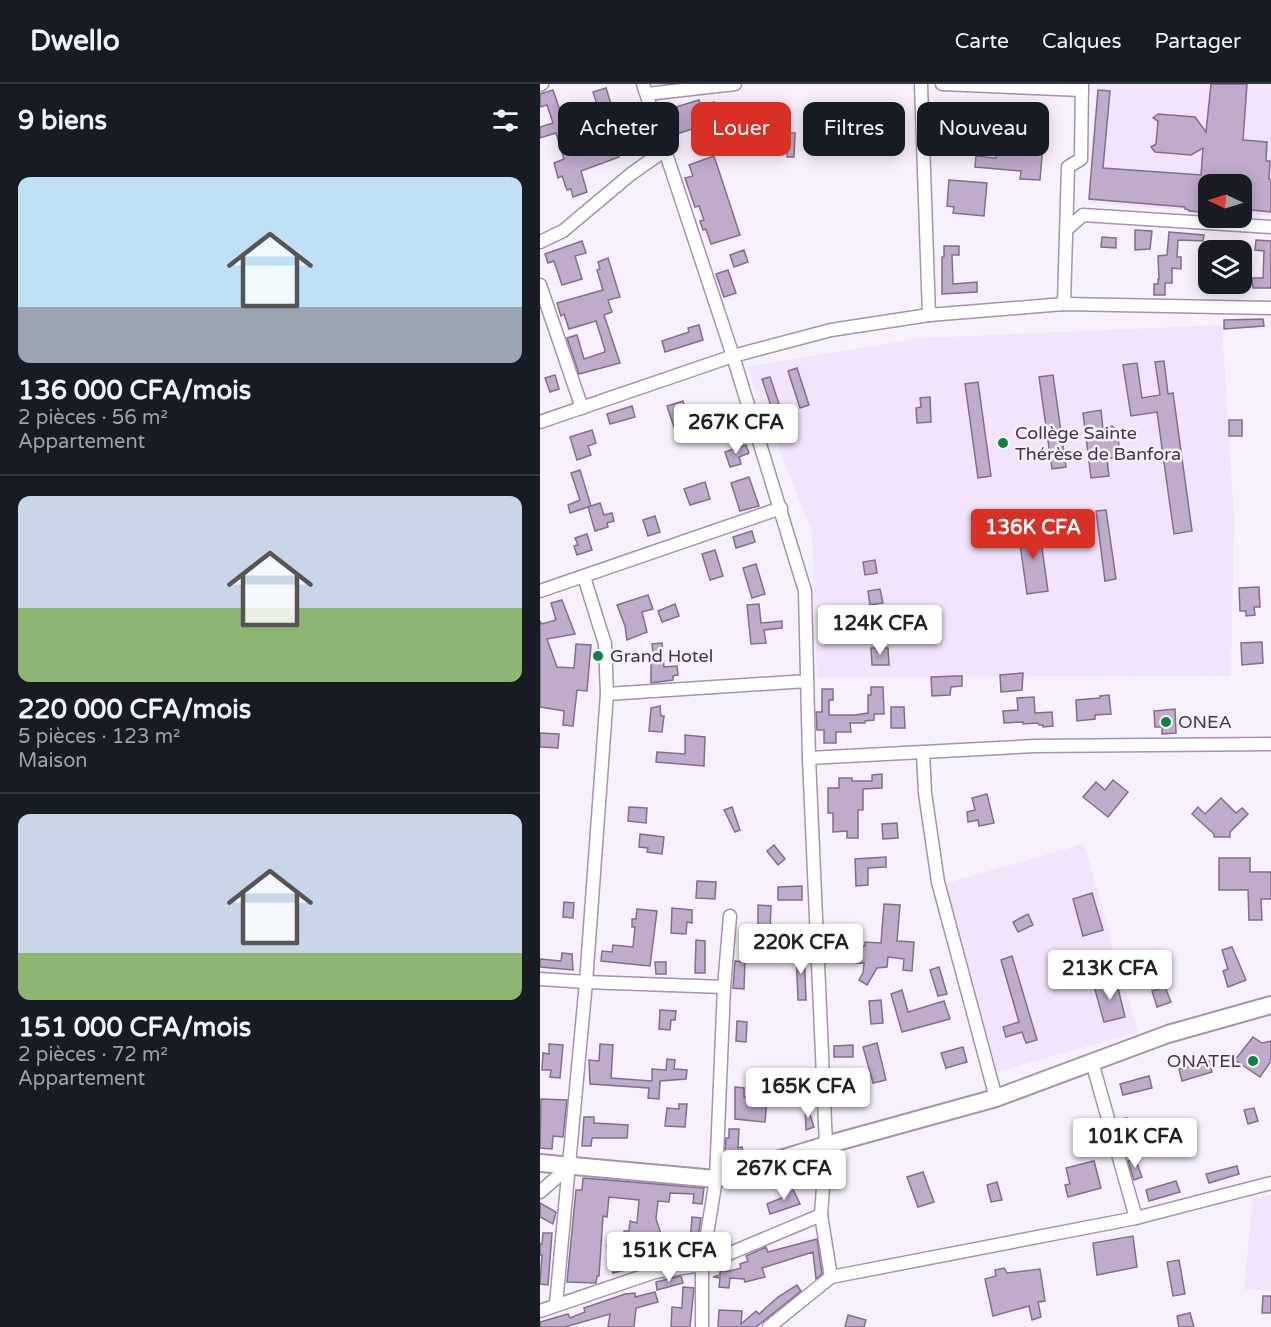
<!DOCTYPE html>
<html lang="fr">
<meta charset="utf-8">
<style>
body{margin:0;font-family:"Varela Round",sans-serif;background:#20242c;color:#f1f3f6;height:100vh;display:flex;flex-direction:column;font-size:22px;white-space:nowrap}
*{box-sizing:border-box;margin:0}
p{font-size:20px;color:#9ea1a6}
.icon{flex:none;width:33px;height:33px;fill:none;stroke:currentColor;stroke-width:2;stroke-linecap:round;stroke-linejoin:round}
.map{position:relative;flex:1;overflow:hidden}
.details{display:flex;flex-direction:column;background:#171b24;width:540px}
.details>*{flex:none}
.hud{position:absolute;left:18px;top:18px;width:570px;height:54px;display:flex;gap:12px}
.needle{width:39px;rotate:274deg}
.tools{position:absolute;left:658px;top:90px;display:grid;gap:12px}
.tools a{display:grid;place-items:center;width:54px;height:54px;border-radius:12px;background:#171b24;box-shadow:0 3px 15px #0003;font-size:30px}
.price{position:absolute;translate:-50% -51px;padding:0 14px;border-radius:6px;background:#fff;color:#222;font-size:20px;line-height:39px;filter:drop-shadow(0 2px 3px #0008)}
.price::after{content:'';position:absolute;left:50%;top:36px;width:18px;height:14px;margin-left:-9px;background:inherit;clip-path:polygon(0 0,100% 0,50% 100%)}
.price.on{background:#d93025;color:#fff}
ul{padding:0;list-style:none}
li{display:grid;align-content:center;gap:12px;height:318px;padding:0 18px}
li+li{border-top:2px solid #363941}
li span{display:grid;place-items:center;height:186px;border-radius:12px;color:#555}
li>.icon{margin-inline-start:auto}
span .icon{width:108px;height:108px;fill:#fffc;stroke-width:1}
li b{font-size:26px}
h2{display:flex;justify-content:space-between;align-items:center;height:72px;padding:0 18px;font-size:26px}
.tag{padding:0 21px;border-radius:12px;background:#171b24;box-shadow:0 3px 15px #0003;font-size:21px;line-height:54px}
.tag.on{background:#d93025;color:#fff}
header{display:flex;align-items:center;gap:36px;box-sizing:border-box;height:84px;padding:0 30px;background:#171b24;border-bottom:2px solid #363941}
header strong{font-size:28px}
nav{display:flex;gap:33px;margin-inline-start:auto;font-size:21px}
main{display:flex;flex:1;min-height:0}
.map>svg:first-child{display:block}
.built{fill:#f2e4fb}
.building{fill:#bfabcb;stroke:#816f8c;stroke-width:1.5}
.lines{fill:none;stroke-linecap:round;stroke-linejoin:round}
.street-casing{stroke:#a592b1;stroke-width:15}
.secondary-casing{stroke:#a592b1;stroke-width:20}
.street{stroke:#fff;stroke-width:12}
.secondary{stroke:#fff;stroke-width:16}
.poi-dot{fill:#0d833b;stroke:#f8f0fd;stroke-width:2}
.labels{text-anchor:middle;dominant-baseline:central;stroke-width:5;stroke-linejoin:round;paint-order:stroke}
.poi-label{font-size:18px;fill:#3e3643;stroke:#f8f0fd;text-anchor:start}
</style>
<header>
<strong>Dwello</strong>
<nav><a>Carte</a><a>Calques</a><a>Partager</a></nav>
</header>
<main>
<section class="details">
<h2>9 biens<svg class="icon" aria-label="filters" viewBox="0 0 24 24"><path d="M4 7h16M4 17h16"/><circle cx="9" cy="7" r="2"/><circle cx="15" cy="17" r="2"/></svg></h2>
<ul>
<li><span style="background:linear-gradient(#bfe0f5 70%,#9aa5b1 0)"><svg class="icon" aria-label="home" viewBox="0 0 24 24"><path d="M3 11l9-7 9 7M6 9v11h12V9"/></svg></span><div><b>136 000 CFA/mois</b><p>2 pièces · 56 m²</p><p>Appartement</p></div></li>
<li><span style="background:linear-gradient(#c9d6e8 60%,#8fb573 0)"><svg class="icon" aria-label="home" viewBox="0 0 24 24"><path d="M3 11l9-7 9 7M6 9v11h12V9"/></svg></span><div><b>220 000 CFA/mois</b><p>5 pièces · 123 m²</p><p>Maison</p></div></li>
<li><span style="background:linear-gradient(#c9d6e8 75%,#8fb573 0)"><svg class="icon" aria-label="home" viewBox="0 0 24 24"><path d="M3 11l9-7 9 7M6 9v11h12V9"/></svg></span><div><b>151 000 CFA/mois</b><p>2 pièces · 72 m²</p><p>Appartement</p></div></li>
</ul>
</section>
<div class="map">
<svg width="731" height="1243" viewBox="0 0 731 1243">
<rect width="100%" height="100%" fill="#f8f0fd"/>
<!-- built -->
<g class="built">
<polygon points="556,0 731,0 731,132 702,130 702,100 669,100 669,128 548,119"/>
<polygon points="682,241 694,434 691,592 277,593 272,448 207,283 384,254"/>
<polygon points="544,760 598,948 457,988 404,800"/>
<polygon points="731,1111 731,1207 704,1205 713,1114"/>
</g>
<!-- building -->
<g class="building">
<polygon points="671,0 707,0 703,56 727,58 726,77 730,77 729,95 731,96 731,128 702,125 702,100 669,100 669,129 649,127 649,126 645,125 645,123 549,115 558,6 570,7 563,84 661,91 663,64 651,71 615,68 611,63 616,60 618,37 613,34 618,30 655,33 666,48"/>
<polygon points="66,4 77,39 74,40 75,44 71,45 79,73 41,87 47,108 33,113 31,105 27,106 22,92 18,94 14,79 24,75 16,49 0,54 0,43 13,39 7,21 0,23 0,10 13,6 27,47 62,36 53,8"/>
<polygon points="159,16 161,22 174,18 179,36 134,51 126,26"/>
<polygon points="247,49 255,49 254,73 247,73"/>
<polygon points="458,49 466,50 464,60 467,60 466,68 486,70 486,60 503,61 500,96 480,95 481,87 435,83 436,72 456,74"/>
<polygon points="174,72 200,151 171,160 166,145 163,146 160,137 164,136 159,122 155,123 145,94 153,92 149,81"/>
<polygon points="409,96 447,99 444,132 413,129 414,123 407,122"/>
<polygon points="595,146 612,147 610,165 595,166"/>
<polygon points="629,148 664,151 663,157 638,156 637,173 641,173 641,185 632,184 632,199 625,199 625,211 614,211 614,200 618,200 618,195 619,195 618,172 627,171"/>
<polygon points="562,153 576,154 576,164 561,163"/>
<polygon points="716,156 731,157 731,204 713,204 712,194 723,194 724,167 715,166"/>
<polygon points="42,157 46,169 35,172 42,195 22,201 14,177 8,179 5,170"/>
<polygon points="404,162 419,162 419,171 412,171 413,200 437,198 437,208 402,210 402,173 404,173"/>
<polygon points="204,166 208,178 194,183 190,171"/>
<polygon points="68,174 80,213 68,216 72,228 64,231 80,279 39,290 27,254 37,251 44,275 65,268 65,266 56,237 29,245 24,230 21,232 17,219 63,206 57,186 60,185 58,178"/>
<polygon points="188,186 196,209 184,213 176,190"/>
<polygon points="723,235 724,242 684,245 684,236"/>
<polygon points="159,241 163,256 125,268 122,257 149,248 148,244"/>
<polygon points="624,277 628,310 633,309 652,447 634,450 617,328 591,332 583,281 597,279 602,314 620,311 615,278"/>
<polygon points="257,284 269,321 260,324 248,287"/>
<polygon points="15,291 19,305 10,308 5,294"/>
<polygon points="513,291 526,383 512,385 499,293"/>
<polygon points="230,293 245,338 237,340 222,295"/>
<polygon points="438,298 451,392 438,394 425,300"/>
<polygon points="390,313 391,338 377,339 376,324 381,323 380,314"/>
<polygon points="143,317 150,341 135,346 127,322"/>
<polygon points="92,322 95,333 70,340 67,330"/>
<polygon points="561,326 563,345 572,342 577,346 580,370 578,373 567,375 569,392 551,394 543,329"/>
<rect x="689" y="336" width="13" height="16"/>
<polygon points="52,346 56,359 48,362 51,371 37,376 30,353"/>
<polygon points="206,361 209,369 199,373 201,380 190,383 185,368"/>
<polygon points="40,386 51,422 30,429 28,421 40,416 31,389"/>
<polygon points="209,393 219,422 200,427 191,399"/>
<polygon points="165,398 170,415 150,421 144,405"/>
<polygon points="60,419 64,431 72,429 74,437 67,439 68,443 55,447 48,423"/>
<polygon points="566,426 576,495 565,497 556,427"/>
<polygon points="115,432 120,448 108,452 103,436"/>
<polygon points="499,443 508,507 487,510 478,446"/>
<polygon points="212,447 215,458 196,464 193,453"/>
<polygon points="47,450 52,466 37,471 34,462 38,461 35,454"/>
<polygon points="175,466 183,492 170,496 162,470"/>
<polygon points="335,476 337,489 325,491 323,478"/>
<polygon points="216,480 225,510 212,514 203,484"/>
<polygon points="719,503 720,523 714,523 715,531 706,532 706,527 700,527 699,504"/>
<polygon points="340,505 343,519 330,521 328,507"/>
<polygon points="108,511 113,525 102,528 107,548 87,556 85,542 77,521"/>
<polygon points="22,516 35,550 7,555 17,583 34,584 36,560 51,561 47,607 37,606 33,642 23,641 24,627 0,623 0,537 2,540 16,536 11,519"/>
<polygon points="135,520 139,532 122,538 118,527"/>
<polygon points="219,520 221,539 242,537 242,544 224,546 226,559 211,560 207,521"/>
<polygon points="722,558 723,579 702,581 701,559"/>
<polygon points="122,559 124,583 137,582 138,591 133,592 133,596 111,599 111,576 114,576 112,560"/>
<polygon points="331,564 348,564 349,581 332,581"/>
<polygon points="483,589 482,606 461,608 460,591"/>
<polygon points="417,592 422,592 422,602 411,603 410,611 392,612 391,593"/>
<polygon points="331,603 343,603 344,630 334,630 334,636 325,637 325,639 310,639 311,648 296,648 296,659 284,659 284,646 277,646 276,628 282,628 282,605 293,605 293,616 289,616 289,631 315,631 328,629 328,611 331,611"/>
<polygon points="569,611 571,630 555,631 555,635 537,637 536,616 560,614 560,612"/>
<polygon points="494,613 495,629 512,628 513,642 503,643 503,641 499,641 498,639 483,640 483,638 464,639 463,627 478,626 477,614"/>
<polygon points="120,622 121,632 124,632 122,648 109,647 111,624"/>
<polygon points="351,623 364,623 365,644 351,644"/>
<polygon points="635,625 636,649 622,650 622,643 615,643 614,627"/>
<polygon points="0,649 19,650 18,664 0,663"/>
<polygon points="145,651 165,653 164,682 116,678 117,668 145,670"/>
<polygon points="342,690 342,704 323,705 323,726 318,726 318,754 307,754 307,747 293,748 293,729 288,729 288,704 299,704 299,694 312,694 312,697 332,697 332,691"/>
<polygon points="573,696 588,708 568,733 543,713 556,698 565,706"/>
<polygon points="447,710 454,739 439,742 438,736 428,738 427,728 435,726 432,714"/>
<polygon points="681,714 696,729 702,724 708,730 690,748 690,753 674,753 674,750 652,730 658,723 665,730"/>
<polygon points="89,723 107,724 106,739 88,737"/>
<polygon points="192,723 200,746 195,748 184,726"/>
<polygon points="357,739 358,754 343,755 342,740"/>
<polygon points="100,750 124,753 122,770 107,768 108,764 99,763"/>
<polygon points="234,761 245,775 238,781 227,767"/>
<polygon points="346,773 346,783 328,784 328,801 316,802 315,775"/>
<polygon points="679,774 710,774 710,788 731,788 731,815 721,815 722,836 709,836 708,806 679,806"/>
<polygon points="157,797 176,798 175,815 156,814"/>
<polygon points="262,802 262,816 238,816 238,803"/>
<polygon points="552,809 563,846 543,852 533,815"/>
<polygon points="24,818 34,819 33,834 23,833"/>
<polygon points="344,820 360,821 357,857 374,858 372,887 363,886 364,875 348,873 347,883 337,884 327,901 319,896 323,889 324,879 316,879 317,862 325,862 325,858 341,859"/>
<polygon points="218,821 231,822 230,846 254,845 255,859 236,859 236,865 218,865"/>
<polygon points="132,824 152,826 152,839 147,838 146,850 131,849"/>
<polygon points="97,825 117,827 110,882 61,877 62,867 72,868 73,861 93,863 95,843 92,843 92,835 96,835"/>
<polygon points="488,830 493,841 478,848 473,838"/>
<polygon points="156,856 165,857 165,889 155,889"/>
<polygon points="692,863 706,896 688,903 683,887 688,885 682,866"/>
<polygon points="256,867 264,867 266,916 258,916"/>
<polygon points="22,869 32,870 33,886 0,883 0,875 21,877"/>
<polygon points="472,872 497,956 486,959 482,948 466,953 463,943 479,938 461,876"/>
<polygon points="195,877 205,878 204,905 193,904"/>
<polygon points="115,878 126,878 126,890 116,890"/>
<polygon points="399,883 407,910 398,912 390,886"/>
<polygon points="576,896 585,933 564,938 554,902"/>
<polygon points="625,903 631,918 617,923 612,907"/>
<polygon points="362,906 368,928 404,917 410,935 362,948 351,910"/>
<polygon points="341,916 343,939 331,940 329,917"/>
<polygon points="120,926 136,927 135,936 131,936 130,946 119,945"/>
<polygon points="197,937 207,938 206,958 196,957"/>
<polygon points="713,953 722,959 731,957 731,977 720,993 695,976"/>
<polygon points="337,959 346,996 333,999 323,963"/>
<polygon points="9,960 23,961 20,994 10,993 11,986 2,986 3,969 9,970"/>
<polygon points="60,960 73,961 71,994 112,997 112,985 126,986 127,975 135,976 134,985 147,986 146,995 120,997 119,1015 108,1014 109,1004 50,1000 49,976 59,977"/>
<polygon points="313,961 313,973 294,973 294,962"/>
<polygon points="423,963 427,978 406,984 401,969"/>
<polygon points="669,977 672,988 642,997 639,985"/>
<polygon points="317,989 317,1010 296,1010 295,990"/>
<polygon points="609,992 612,1004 583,1011 580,1000"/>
<polygon points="195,1003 204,1004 204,1013 227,1014 225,1038 195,1035"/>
<polygon points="1,1015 27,1016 23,1053 13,1052 12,1065 0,1064"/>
<polygon points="139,1020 147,1020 145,1043 125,1042 127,1024 139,1025"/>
<polygon points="267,1021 274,1043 266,1046 265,1022"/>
<polygon points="714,1024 718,1037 708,1040 704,1026"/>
<polygon points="44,1033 54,1033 54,1039 88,1041 87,1054 52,1054 51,1062 42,1062"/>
<polygon points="587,1034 591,1050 582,1052 577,1036"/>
<polygon points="189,1045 199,1045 198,1064 202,1063 204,1071 195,1074 195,1071 185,1070 186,1054 189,1054"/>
<polygon points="595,1074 602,1093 594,1096 588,1077"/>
<polygon points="554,1077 561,1104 528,1113 525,1101 530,1100 526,1084"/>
<polygon points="697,1082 699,1090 669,1099 666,1090"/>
<polygon points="383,1088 394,1118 378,1123 367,1093"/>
<polygon points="43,1094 164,1104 162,1120 153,1119 154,1110 130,1109 129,1118 118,1117 116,1135 122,1153 117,1169 132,1165 134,1173 92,1186 92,1184 73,1189 67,1160 84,1157 84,1147 89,1147 90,1137 97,1139 99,1116 69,1113 67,1133 63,1132 59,1192 57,1192 56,1199 27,1198 36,1106 42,1106"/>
<polygon points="636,1097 640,1108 609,1117 606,1106"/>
<polygon points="457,1098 462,1116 451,1118 447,1101"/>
<polygon points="251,1101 260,1120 230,1130 227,1120 244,1113 241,1105"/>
<polygon points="0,1119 16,1128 13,1140 0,1133"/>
<polygon points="152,1133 161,1134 157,1159 150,1159"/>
<polygon points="3,1149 12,1149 8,1201 0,1200 2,1171 0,1171 0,1160 2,1160"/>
<polygon points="593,1152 597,1183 557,1191 553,1159"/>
<polygon points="277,1155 282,1190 276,1195 273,1168 222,1184 225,1193 205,1198 204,1195 190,1194 189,1204 179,1203 180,1194 173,1193 180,1191 180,1187 190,1187 201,1184 200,1180 208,1177 206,1172 226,1163 228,1168"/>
<polygon points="639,1176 645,1210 633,1212 627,1178"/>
<polygon points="464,1184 467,1189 500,1185 505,1217 498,1218 501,1233 492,1236 489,1222 453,1232 445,1195 456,1192 455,1186"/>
<polygon points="141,1192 143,1199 117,1206 116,1198"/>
<polygon points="257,1201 261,1207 216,1243 178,1243 179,1226 202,1227 201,1240 216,1227 219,1230 238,1213"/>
<polygon points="143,1203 154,1204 150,1243 131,1243 132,1223 142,1224"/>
<polygon points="115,1208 118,1218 96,1224 94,1243 68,1243 70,1230 25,1243 0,1243 0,1238 28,1230 30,1234 45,1228 44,1224 85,1210 95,1209 95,1213"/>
<polygon points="723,1212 731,1212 731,1229 722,1229"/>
<polygon points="650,1229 654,1243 639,1243 637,1232"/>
<polygon points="308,1231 326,1236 324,1243 305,1243"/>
</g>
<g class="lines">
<!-- street casing -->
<g class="street-casing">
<g id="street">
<polyline points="103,0 193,272 265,507 269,674 286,1061 281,1131 291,1193"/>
<polyline points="381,0 389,231"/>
<polyline points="402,0 542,6"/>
<polyline points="0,1 2,0"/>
<polyline points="107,10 195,0"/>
<polyline points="527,145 543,131 731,143"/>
<polyline points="0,158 23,147 91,90 125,66"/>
<polyline points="0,201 42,324"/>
<polyline points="524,220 528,83 541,75 542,0"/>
<polyline points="0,338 193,272 291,246 389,231 524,220 731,224"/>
<polyline points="0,507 241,424"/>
<polyline points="67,610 267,597"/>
<polyline points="383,669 385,709 398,798 456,1014"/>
<polyline points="269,674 495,662 731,660"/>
<polyline points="0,895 46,898 184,903"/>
<polyline points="552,978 596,1134"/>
<polyline points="0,1108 30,1082"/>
<polyline points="16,1220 46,898 67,610 65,560 44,493"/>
<polyline points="0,1227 115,1188 162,1181 281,1131"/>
<polyline points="162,1243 162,1181 176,1095 184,903 190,832"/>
<polyline points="229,1243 291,1193 596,1134 731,1099"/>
</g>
</g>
<!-- secondary casing -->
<g class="secondary-casing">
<polyline id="secondary" points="0,1079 176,1095 286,1061 456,1014 628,950 731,921"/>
</g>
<!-- street -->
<use href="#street" class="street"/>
<!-- secondary -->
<use href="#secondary" class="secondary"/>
</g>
<!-- markers -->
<g class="poi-dot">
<circle cx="463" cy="359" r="6"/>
<circle cx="58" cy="572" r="6"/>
<circle cx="626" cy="638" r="6"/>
<circle cx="713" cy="977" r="6"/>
</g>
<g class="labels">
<!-- poi labels -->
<g class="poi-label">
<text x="475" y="349">Collège Sainte<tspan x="475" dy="21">Thérèse de Banfora</tspan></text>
<text x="70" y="572">Grand Hotel</text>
<text x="638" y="638">ONEA</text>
<text x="701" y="977" text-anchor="end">ONATEL</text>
</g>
</g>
</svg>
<div class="tools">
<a><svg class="needle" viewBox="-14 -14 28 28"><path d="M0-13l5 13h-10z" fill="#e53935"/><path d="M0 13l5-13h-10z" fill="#9ea1a6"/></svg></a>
<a><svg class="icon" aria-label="layers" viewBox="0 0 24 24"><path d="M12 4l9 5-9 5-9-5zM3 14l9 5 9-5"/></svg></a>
</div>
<b class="price" style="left:196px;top:371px">267K CFA</b>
<b class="price on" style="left:493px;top:476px">136K CFA</b>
<b class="price" style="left:340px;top:572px">124K CFA</b>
<b class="price" style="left:261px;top:891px">220K CFA</b>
<b class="price" style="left:570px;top:917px">213K CFA</b>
<b class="price" style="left:268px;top:1035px">165K CFA</b>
<b class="price" style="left:595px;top:1085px">101K CFA</b>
<b class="price" style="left:244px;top:1117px">267K CFA</b>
<b class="price" style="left:129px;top:1199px">151K CFA</b>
<div class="hud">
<a class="tag">Acheter</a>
<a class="tag on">Louer</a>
<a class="tag">Filtres</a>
<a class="tag">Nouveau</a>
</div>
</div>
</main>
